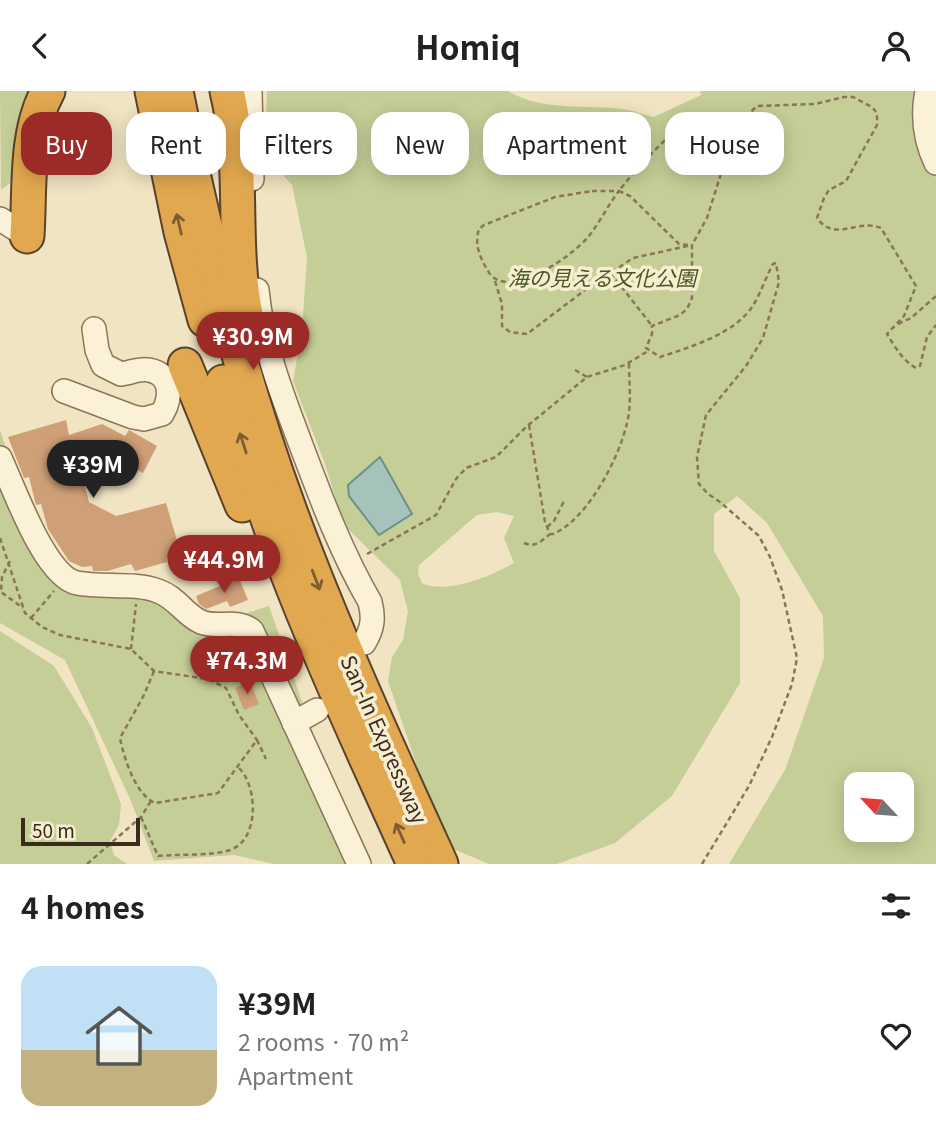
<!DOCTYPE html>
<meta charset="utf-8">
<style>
body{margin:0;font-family:Georgia,"Noto Sans JP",serif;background:#f6f6f6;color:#222;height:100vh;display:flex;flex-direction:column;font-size:26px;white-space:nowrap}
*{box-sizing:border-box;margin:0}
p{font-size:23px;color:#767676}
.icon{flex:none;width:38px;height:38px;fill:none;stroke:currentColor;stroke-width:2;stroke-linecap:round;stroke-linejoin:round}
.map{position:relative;height:773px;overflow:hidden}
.panel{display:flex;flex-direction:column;background:#fff;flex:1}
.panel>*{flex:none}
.hud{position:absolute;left:21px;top:21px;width:894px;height:63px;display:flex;gap:14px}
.needle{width:46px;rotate:296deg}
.controls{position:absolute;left:844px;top:681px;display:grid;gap:14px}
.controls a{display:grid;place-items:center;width:70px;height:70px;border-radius:14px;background:#fff;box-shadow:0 4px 18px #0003;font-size:35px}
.scale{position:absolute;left:21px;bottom:18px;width:119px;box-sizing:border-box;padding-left:7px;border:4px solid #3a2c1d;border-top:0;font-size:19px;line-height:24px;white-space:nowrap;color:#3a2c1d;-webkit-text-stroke:5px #f7eed2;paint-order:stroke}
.price{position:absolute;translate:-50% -60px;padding:0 16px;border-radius:24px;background:#9c2a26;color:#fff;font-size:23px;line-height:46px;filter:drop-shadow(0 2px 4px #0008)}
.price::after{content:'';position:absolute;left:50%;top:42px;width:21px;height:16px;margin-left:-10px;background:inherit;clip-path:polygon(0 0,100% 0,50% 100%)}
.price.current{background:#222;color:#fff}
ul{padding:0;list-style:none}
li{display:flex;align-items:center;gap:21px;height:175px;padding:0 21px}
li span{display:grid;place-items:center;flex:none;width:196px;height:140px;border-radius:21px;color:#555}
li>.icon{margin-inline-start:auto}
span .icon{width:84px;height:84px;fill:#fffc;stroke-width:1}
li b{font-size:30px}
h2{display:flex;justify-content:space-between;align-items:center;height:84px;padding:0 21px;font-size:30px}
.tag{padding:0 24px;border-radius:21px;background:#fff;box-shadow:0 4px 18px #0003;font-size:24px;line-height:63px}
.tag.current{background:#9c2a26;color:#fff}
header{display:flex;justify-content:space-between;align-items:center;height:91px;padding:0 21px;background:#fff;font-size:32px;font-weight:700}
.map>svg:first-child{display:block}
.green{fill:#c5ce96;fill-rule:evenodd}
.water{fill:#a5c2bb;stroke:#6b9189;stroke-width:2}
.building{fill:#cf9f77}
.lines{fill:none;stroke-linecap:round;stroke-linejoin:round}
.minor-casing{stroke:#8b7559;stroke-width:26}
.highway-casing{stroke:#58432d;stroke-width:37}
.path{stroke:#8b7559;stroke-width:2.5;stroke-dasharray:5 3.5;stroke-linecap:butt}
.minor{stroke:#faf1d6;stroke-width:23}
.highway{stroke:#e2a850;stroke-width:33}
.oneway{stroke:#7d5e31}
.labels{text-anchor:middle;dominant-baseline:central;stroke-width:7;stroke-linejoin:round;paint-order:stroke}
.park-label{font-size:21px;font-style:italic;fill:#485723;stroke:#f7eed2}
.street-label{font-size:21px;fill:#3a2c1d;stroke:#f7eed2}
</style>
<header><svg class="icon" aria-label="back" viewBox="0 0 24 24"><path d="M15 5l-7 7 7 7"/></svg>Homiq<svg class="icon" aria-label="person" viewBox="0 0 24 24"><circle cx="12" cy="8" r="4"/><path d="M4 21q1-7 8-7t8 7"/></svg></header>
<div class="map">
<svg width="936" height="773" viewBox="0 0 936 773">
<rect width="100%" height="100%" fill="#f0e4c2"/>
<!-- green -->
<g class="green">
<polygon points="0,0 37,0 19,85 1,99"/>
<path d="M267 0H508C544 22 589 12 628 19 636 20 645 24 654 26L701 4 700 0H917L936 88V773H729L785 679 824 567 823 525 767 432 737 405 714 423V460L740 507V592L672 705 615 752 557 773H489L444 754 388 590 392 566 403 549 408 520 400 489 344 434 325 373 293 290 302 240 307 166 292 94 264 63ZM497 421 514 425 504 447 514 472C491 485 447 504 422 492L418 483 419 474 477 424ZM856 693H901V738H856Z"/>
<polygon points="0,339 14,383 57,463 74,481 206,524 235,526 269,515 321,666 371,773 274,773 234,764 154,770 131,710 65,569 0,532"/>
<polygon points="0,540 54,575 92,637 121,713 119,734 110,750 114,764 127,773 0,773"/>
</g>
<!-- water -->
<polygon class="water" points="380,366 412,423 379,444 349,405 348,394"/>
<!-- building -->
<g class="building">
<polygon points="66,329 69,344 102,333 125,345 129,339 157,355 143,382 113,365 116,359 100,350 75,359 89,411 116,425 166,412 181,463 166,468 167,471 135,480 131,473 107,480 93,480 92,475 82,476 69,470 48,438 41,413 36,414 29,386 24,387 8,346"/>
<polygon points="239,487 248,509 230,516 227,510 206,518 199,513 196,505"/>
<polygon points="250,591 259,613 244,619 235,597"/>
</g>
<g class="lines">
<!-- minor casing -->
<g class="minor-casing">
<g id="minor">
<polyline points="250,0 252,88"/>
<path d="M927 0C922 25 925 49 936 72"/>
<polyline points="0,128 27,145"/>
<path d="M257 199C262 252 282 304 301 354 321 407 341 461 370 511 374 527 373 537 364 552"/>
<path d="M64 300 133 326 144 328 162 323C172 306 172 283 149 279 139 277 130 282 121 283L103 274 97 259 94 238"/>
<path d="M0 367C14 397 45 486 77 492 101 497 136 491 158 500 176 506 185 524 201 531 218 538 237 527 252 540L359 773"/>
<polyline points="294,632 317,619"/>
</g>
</g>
<!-- highway casing -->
<g class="highway-casing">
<g id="highway">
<polyline points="152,0 181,141 205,229"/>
<path d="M176 0C204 144 240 285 291 423 335 542 388 657 441 773"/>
<path d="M227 0C245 73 231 150 246 224"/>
<path d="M27 145C30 99 25 41 48 0"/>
<polyline points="185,274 242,414"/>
<path d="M223 291C246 362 268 434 296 504 332 595 374 684 414 773"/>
</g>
</g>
<!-- path -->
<g class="path">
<path d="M592 100H619C608 114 600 131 589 145 573 165 506 212 488 180 480 167 474 153 479 138L484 134 555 106Z"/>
<path d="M688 154 679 153 630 105 619 100C632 82 679 30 699 25 709 23 726 31 736 35"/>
<polyline points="611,182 652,235"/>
<polyline points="495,190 502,213 502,235 510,241 527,243 585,199 633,167 692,154"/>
<polyline points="898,233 911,227 936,205"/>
<polyline points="575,279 587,286"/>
<path d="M529 334 545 431 550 443H553C588 428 619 367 627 332 632 312 629 292 629 272"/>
<polyline points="547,436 554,430 564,410"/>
<polyline points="0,447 25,522 42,536 60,544 131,558 154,580 208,588 226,597 239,624 257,649"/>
<path d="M524 452C536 457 541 450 550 443"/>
<polyline points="367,463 436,424 456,388 466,377 496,366 526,336 587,286 625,274 648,260"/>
<polyline points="10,470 2,486 1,501 23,517"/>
<polyline points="31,527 54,500"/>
<polyline points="131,558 136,513"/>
<path d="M154 580 144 604 120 647C124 667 135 703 155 712L218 702 257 649 266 668"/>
<path d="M141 726 158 765C178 763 212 765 230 759 260 749 258 694 238 676"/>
<polyline points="87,773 141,726 151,710"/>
<path d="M702 773 749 695 772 646 792 593 797 567 782 499 770 466 759 445 720 411 708 403 699 393 697 366 706 324 746 275 763 247 779 191 776 172 773 173C766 186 761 201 754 213 737 242 691 256 660 266L646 257 652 243V235L680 224 687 218 692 207V154L707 127 736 35 757 15 815 13 844 6H853L872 16 877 22V34L846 90 829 99 824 107 817 127C835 152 858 127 881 137L916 195 904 225 887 243C895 256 903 270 916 277L920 275 927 246 936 234"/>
</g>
<!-- minor -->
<use href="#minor" class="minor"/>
<!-- highway -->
<use href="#highway" class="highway"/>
</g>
<!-- one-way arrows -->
<defs><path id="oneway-shaft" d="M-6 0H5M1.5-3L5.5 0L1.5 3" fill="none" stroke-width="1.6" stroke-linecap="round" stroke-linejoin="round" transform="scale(1.75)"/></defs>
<g class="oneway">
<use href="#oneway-shaft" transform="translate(179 133) rotate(-103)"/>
<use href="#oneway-shaft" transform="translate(243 352) rotate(-108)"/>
<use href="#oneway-shaft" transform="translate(316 489) rotate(69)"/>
<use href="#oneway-shaft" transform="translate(400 742) rotate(-114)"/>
</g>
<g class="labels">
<!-- park labels -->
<g class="park-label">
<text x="602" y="186">海の見える文化公園</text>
</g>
<!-- street labels -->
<g class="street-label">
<text transform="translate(385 648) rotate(66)">San-In Expressway</text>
</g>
</g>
</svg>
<div class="controls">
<a><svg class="needle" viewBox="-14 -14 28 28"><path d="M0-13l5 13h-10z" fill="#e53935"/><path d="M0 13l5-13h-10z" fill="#767676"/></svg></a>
</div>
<div class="scale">50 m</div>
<b class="price" style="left:253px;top:281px">¥30.9M</b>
<b class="price current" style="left:93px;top:409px">¥39M</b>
<b class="price" style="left:224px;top:504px">¥44.9M</b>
<b class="price" style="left:247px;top:605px">¥74.3M</b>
<div class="hud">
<a class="tag current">Buy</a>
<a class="tag">Rent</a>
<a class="tag">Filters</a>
<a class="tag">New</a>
<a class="tag">Apartment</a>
<a class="tag">House</a>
</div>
</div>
<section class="panel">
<h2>4 homes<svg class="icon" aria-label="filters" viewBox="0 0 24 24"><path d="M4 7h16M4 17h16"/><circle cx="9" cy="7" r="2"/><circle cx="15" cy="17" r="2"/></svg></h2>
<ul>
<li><span style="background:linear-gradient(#bfe0f5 60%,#c2b280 0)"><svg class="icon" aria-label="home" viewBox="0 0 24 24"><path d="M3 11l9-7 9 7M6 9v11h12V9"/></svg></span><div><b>¥39M</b><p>2 rooms · 70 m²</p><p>Apartment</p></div><svg class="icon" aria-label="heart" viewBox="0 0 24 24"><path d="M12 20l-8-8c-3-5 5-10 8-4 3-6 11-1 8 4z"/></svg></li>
</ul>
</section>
